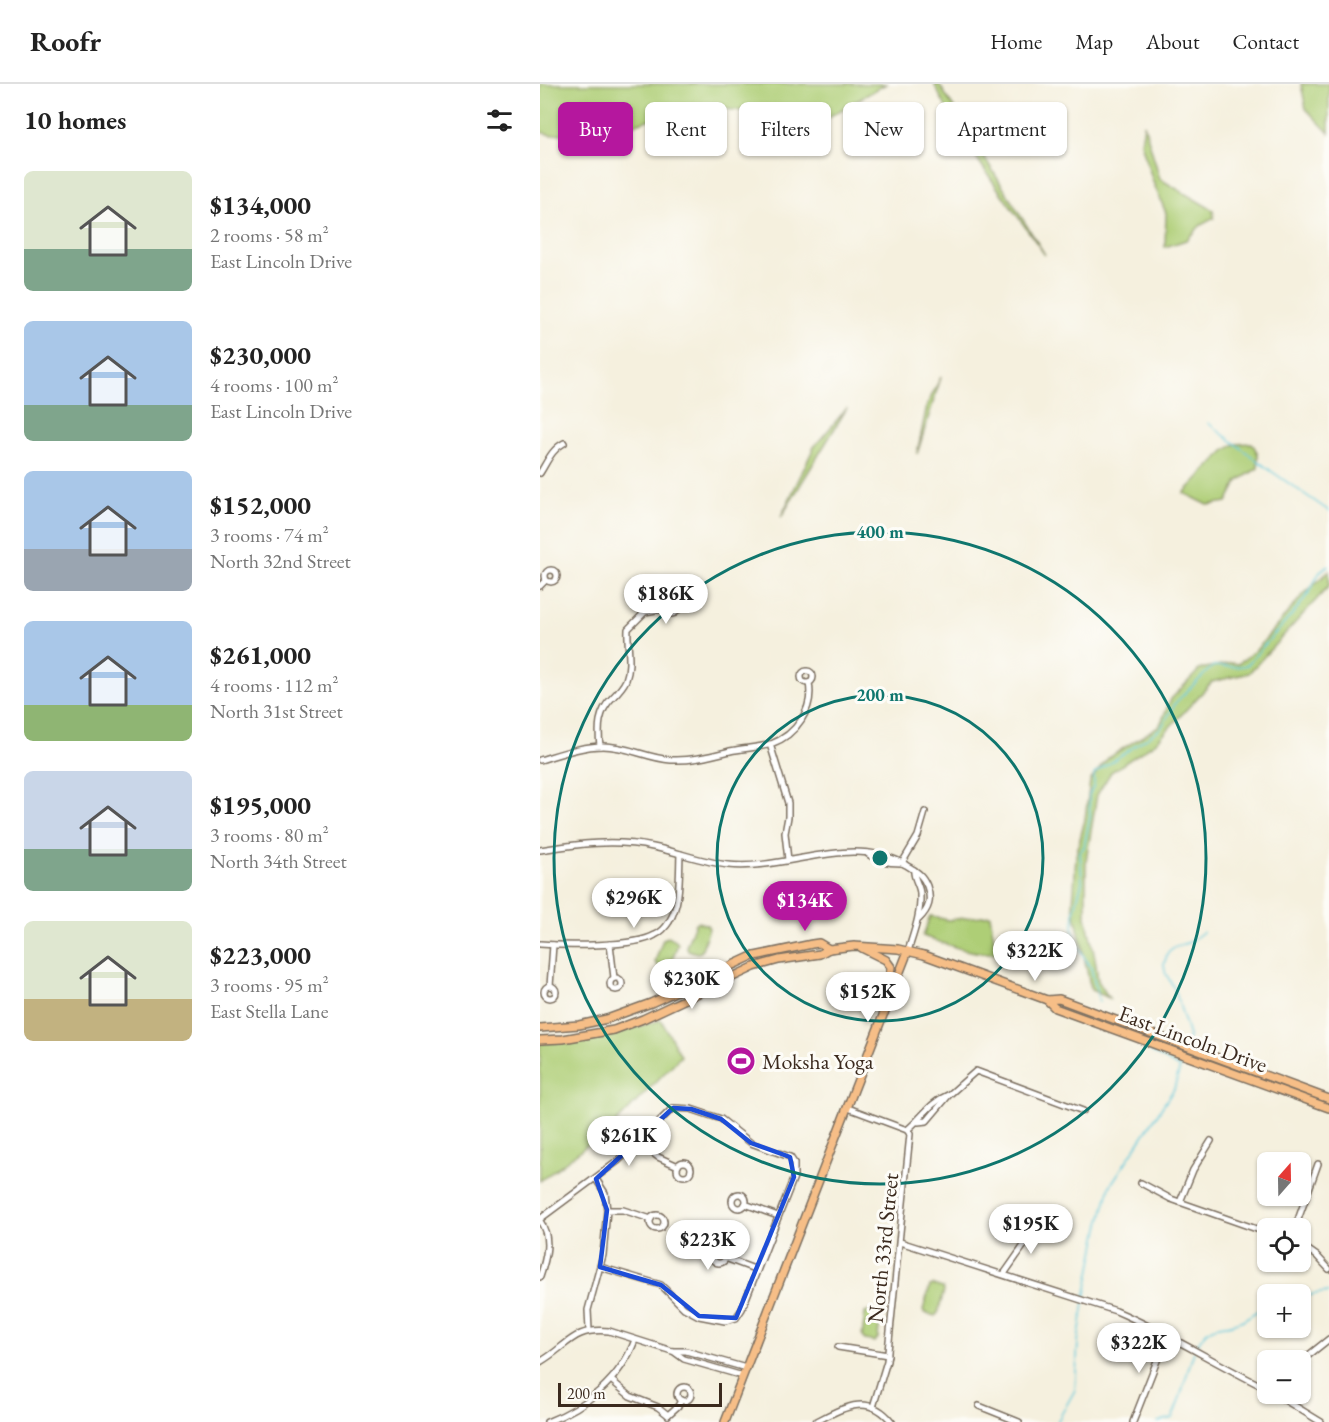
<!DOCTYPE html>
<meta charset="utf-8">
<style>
body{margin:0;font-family:"EB Garamond",serif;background:#f2f2f2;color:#222;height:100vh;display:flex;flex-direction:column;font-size:22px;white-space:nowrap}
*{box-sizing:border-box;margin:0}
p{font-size:20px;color:#767676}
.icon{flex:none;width:33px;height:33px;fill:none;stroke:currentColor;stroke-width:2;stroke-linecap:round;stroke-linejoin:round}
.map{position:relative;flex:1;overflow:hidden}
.sheet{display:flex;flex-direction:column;background:#fff;width:540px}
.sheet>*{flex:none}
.banner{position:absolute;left:18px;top:18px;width:570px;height:54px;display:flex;gap:12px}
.needle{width:39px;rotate:20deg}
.fabs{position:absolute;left:717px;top:1068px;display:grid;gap:12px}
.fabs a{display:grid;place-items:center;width:54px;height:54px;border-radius:9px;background:#fff;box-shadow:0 2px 4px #0004;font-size:30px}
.scale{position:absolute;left:18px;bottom:15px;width:164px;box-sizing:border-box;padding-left:6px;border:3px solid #3b2a1e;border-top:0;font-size:16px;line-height:21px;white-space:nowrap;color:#3b2a1e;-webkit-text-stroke:4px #fdfcf7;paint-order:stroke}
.price{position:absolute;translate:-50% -51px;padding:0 14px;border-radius:21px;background:#fff;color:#222;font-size:20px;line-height:39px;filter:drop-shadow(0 2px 3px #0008)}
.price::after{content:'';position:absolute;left:50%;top:36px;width:18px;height:14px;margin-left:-9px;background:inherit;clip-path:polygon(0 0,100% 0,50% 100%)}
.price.selected{background:#b5179e;color:#fff}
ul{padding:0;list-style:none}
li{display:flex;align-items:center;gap:18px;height:150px;padding:0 24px}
li span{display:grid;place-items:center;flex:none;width:168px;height:120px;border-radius:9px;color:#555}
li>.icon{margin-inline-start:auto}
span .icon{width:72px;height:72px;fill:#fffc;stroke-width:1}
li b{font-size:26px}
h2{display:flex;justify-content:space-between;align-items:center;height:72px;padding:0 24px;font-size:26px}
.chip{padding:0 21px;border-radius:9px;background:#fff;box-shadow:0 2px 4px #0004;font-size:21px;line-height:54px}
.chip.selected{background:#b5179e;color:#fff}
header{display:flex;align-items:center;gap:36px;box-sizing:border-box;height:84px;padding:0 30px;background:#fff;border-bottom:2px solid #e0e0e0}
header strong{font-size:28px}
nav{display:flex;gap:33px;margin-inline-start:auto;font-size:21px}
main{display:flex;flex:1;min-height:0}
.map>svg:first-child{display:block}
.green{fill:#aece76;stroke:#747c4a;stroke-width:1.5}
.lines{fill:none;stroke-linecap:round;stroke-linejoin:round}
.stream{stroke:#60c8dc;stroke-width:1.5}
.minor-casing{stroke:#7c6f61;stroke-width:8}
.major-casing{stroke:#7c6f61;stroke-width:10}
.minor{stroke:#fff;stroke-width:5}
.major{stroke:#f6be87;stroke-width:7}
.marked{fill:none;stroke:#1d4ed8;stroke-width:4.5;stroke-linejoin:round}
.ring{fill:none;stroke:#0f766e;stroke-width:3}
.labels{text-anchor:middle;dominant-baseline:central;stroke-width:6;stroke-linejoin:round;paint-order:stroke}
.street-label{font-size:22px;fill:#3b2a1e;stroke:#fdfcf7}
.poi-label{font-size:22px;fill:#3b2a1e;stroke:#fdfcf7;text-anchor:start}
.centre{fill:#0f766e;stroke:#fdfcf7;stroke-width:3}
.ring-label{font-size:18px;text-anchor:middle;font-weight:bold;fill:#0f766e;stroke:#fdfcf7;stroke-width:6;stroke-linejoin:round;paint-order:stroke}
</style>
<header>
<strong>Roofr</strong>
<nav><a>Home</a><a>Map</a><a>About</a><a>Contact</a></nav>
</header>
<main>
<section class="sheet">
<h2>10 homes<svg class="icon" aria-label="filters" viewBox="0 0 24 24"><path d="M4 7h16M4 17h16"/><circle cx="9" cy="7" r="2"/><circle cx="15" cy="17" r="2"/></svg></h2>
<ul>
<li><span style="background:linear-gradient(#dfe7d0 65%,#7fa58c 0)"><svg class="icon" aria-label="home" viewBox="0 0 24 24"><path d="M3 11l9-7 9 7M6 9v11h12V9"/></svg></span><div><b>$134,000</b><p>2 rooms · 58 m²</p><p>East Lincoln Drive</p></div></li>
<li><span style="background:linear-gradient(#a9c7e8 70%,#7fa58c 0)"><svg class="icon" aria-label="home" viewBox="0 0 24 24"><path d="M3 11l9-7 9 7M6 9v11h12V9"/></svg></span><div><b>$230,000</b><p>4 rooms · 100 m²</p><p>East Lincoln Drive</p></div></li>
<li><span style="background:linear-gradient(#a9c7e8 65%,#9aa5b1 0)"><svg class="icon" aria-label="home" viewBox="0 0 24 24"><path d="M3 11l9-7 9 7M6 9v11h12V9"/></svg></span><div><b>$152,000</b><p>3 rooms · 74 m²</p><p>North 32nd Street</p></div></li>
<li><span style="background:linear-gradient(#a9c7e8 70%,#8fb573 0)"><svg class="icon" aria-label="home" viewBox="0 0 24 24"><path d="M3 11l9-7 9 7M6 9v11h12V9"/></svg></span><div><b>$261,000</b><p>4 rooms · 112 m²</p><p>North 31st Street</p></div></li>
<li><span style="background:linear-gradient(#c9d6e8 65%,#7fa58c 0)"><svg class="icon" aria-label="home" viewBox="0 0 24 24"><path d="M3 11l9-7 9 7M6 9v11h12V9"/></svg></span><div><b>$195,000</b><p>3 rooms · 80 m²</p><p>North 34th Street</p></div></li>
<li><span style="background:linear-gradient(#dfe7d0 65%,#c2b280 0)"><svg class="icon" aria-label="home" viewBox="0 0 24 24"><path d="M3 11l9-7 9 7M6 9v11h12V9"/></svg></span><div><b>$223,000</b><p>3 rooms · 95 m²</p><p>East Stella Lane</p></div></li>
</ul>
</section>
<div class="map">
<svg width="789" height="1338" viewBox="0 0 789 1338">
<rect width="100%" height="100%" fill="#fdfcf7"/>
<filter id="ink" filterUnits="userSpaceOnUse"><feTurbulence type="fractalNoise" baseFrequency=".0167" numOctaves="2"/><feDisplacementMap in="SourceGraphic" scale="12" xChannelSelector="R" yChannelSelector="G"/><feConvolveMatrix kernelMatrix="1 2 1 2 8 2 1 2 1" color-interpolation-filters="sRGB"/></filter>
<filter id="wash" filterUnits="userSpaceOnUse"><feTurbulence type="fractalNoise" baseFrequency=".008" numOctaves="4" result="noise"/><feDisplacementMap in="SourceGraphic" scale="24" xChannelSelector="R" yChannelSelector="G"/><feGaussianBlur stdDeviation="1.35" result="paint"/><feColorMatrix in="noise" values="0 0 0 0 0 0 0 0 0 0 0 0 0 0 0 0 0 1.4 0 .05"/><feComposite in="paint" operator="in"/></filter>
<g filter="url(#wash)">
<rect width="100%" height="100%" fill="#f5f0de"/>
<!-- green -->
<g class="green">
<polygon points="0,0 346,0 292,31 276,45 247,45 203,27 151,21 96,40 11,51 0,48"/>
<path d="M394 0H399L505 171C466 115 423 61 394 0Z"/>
<polygon points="761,0 789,0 789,49 766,25"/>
<polygon points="604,40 620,95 673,126 674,134 661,141 646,156 625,163 626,129 613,98 601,59"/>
<polygon points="401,293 377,370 387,321"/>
<polygon points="307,324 241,433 274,363"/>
<polygon points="712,359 718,370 718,384 698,397 687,418 668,421 644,409 684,367 695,360"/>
<polygon points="789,487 789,502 709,589 672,598 615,659 571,688 557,711 546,777 546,833 555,874 558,897 569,914 551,906 533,821 536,771 545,735 550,697 568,674 620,641 631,615 660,585 692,579 698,580 717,565 763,511"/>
<path d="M450 831 456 869C429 870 408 861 383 852L390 832 408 836Z"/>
<polygon points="158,838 167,841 169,844 161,868 157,869 148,866 146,863 155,839"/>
<polygon points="127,853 136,857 138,860 129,883 126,885 117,881 115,878 123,855"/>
<polygon points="121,936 141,972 74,1041 0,1097 0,959 53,955"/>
<polygon points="393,1201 403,1204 404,1207 398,1229 395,1232 385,1229 383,1226 390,1202"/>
<polygon points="328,1227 339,1229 340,1231 338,1254 335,1258 325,1256 322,1253 325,1229"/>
</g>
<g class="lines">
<!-- stream -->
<g class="stream">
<polyline points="668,339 731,387 789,427"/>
<path d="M559 917 551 884 538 863 533 847 534 828 542 798 540 768 544 763 550 733 549 711 554 701V690L621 644 636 618 673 582 696 583 707 581C727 557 750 536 768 510 775 500 777 486 789 481"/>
<polyline points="647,959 649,952 635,906 625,888 624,880 628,868 634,863 650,858 663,848"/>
<polyline points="610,967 638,983"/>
<polyline points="545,1214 559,1144 570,1102 634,1005 643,972"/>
<polyline points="760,1215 774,1210 789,1208"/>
<path d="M656 1263C672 1233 680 1247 703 1236 711 1232 718 1224 728 1223"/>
<polyline points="517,1338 535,1306 538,1258 544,1219"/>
<path d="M618 1338 632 1334C642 1313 646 1290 654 1268"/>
</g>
</g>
</g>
<g filter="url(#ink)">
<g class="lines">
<!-- minor casing -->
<g class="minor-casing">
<g id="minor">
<path d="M0 389C7 378 12 365 24 359"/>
<circle cx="11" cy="492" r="6"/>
<polyline points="0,502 6,496"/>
<circle cx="132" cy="524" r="6"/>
<circle cx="267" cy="593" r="6"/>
<polyline points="230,660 248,719 248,733 245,749 248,776"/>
<path d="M60 662C58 644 58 628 72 614 77 609 83 603 86 596 92 580 87 562 88 545L105 528 126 524"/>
<path d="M0 676C20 670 42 662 63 662 87 662 107 674 131 676 151 677 170 672 190 667 203 664 218 664 231 660 256 651 274 625 269 599"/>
<path d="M0 766C37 760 75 755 113 763 138 768 163 778 188 781 248 787 310 749 366 781 377 788 382 790 387 802 392 816 389 825 379 835"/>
<path d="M328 770C337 777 350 779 361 779"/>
<polyline points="362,779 378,752 385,728"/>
<path d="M0 860C24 862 95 863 115 851 120 849 126 843 129 838 141 819 139 791 140 770"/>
<polyline points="70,860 74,894"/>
<path d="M368 867C374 848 381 830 380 810 380 801 373 795 374 786"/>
<circle cx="76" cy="900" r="6"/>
<circle cx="10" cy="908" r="6"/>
<polyline points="10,902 13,861"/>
<polyline points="308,1024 367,1046 370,1050 347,1277 333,1323"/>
<polyline points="378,1038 387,1037 409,1011 436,987 543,1027"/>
<path d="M367 1046C382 1034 389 1019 408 1011"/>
<polyline points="99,1058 118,1073 138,1082"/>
<circle cx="144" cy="1085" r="7"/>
<polyline points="601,1099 631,1115 728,1149"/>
<circle cx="199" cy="1117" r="7"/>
<polyline points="640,1118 653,1086 671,1057"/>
<polyline points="205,1120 238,1132"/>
<polyline points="67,1126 83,1126 111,1135"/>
<circle cx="117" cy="1138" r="7"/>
<polyline points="0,1135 78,1077 133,1024 151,1025 181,1035 211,1059 250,1073 254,1079 254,1093 202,1225 196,1234 185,1237 159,1232 144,1224 121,1201 60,1183"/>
<path d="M0 1137C12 1154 6 1175 0 1193"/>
<polyline points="755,1144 778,1080"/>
<path d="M360 1158 576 1227C628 1249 676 1280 728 1305"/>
<polyline points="760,1160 777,1172 789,1185"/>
<circle cx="179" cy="1172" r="7"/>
<polyline points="185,1174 217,1186"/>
<polyline points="464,1190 499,1140"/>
<polyline points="49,1246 48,1226 63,1171 67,1126 65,1109 56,1095"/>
<polyline points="298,1263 348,1271"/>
<polyline points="133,1267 144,1275 203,1292"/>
<path d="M0 1278C28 1262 33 1243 69 1247L132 1267H146L206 1284"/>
<polyline points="760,1278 789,1255"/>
<polyline points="71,1296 90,1312 118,1323 128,1331"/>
<circle cx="144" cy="1310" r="7"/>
<polyline points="735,1310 781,1338"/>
<polyline points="439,1322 479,1338"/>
<polyline points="128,1331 138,1322 141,1316"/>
<path d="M7 1338C46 1323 80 1296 95 1256"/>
<path d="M275 1338C303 1324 328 1308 352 1338"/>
<polyline points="593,1338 627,1251"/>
</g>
</g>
<!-- major casing -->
<g class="major-casing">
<g id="major">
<polyline points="322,864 346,876 351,883 350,892 343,912 345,928"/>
<polyline points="507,916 515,924 789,1024"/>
<polyline points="0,944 39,941 67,935 111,919 210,873 272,860 279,859 289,865"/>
<polyline points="0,956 23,955 74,946 103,935 214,883 239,876 280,870 289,865 314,862 358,865 384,871 507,916 519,915 789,1015"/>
<polyline points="185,1338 368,867"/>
</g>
</g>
<!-- minor -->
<use href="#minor" class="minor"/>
<!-- major -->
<use href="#major" class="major"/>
</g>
</g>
<!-- marked area -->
<path class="marked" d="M133 1024 151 1025 181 1035 211 1059 250 1073 254 1093 196 1234 159 1232 121 1201 60 1183 67 1126 56 1095Z"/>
<!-- distance rings -->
<g class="ring">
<circle cx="340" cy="774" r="163"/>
<circle cx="340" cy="774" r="326"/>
</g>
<!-- icons -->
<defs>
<g id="stadium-disc" transform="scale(1.5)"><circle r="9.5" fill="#b5179e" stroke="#fdfcf7"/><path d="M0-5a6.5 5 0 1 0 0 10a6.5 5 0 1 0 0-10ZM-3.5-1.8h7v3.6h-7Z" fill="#fff"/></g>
</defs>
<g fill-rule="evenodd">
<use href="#stadium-disc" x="201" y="977"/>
</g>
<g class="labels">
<!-- street labels -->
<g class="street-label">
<text transform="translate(653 955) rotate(20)">East Lincoln Drive</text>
<text transform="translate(343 1164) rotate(-84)">North 33rd Street</text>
</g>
<!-- poi labels -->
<g class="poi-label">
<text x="222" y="977">Moksha Yoga</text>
</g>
</g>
<circle cx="340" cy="774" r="9" class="centre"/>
<g class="ring-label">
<text x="340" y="454">400 m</text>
<text x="340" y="617">200 m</text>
</g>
</svg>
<div class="fabs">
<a><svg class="needle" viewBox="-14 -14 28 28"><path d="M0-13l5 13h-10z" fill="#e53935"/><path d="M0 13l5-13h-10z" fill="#767676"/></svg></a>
<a><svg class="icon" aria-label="locate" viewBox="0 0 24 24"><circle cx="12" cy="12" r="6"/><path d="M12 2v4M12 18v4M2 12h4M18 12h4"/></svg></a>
<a>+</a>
<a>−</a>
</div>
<div class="scale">200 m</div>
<b class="price" style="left:126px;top:541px">$186K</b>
<b class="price" style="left:94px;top:845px">$296K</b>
<b class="price selected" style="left:265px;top:848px">$134K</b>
<b class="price" style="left:495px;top:898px">$322K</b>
<b class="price" style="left:152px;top:926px">$230K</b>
<b class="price" style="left:328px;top:939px">$152K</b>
<b class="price" style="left:89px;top:1083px">$261K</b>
<b class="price" style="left:491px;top:1171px">$195K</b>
<b class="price" style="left:168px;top:1187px">$223K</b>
<b class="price" style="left:599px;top:1290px">$322K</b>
<div class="banner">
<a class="chip selected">Buy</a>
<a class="chip">Rent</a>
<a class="chip">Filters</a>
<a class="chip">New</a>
<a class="chip">Apartment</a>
</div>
</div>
</main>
